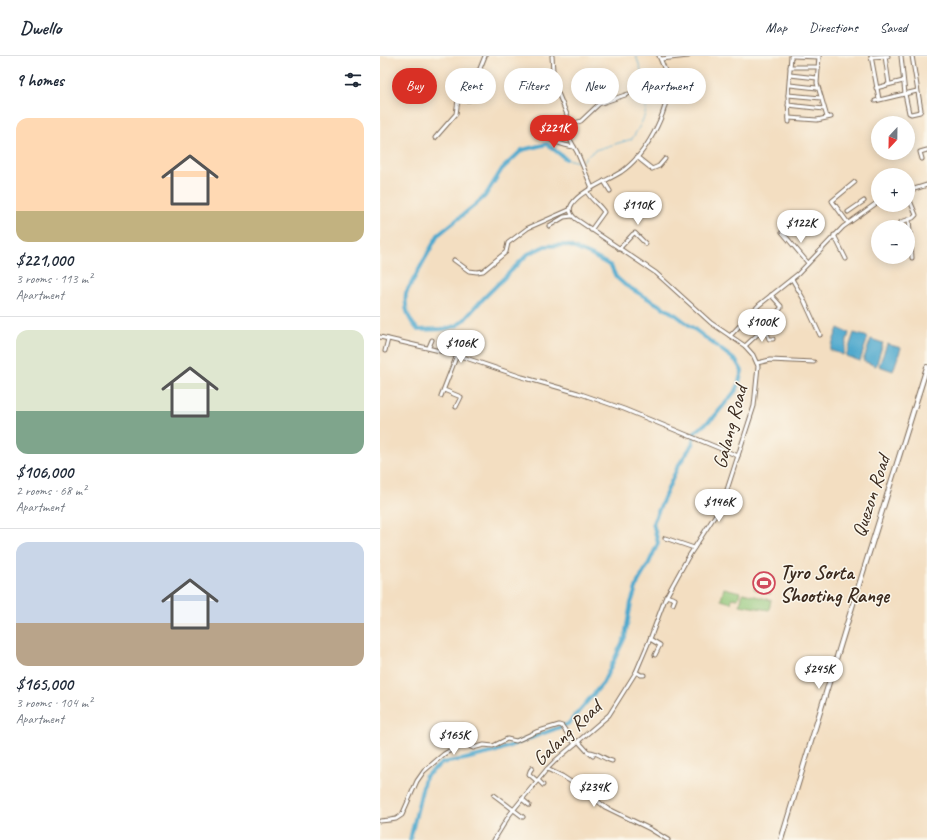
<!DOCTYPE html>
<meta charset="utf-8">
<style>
body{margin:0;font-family:Caveat,sans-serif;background:#f2f2f3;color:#1f2937;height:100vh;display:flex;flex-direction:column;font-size:15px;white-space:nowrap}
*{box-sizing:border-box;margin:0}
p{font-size:13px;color:#747a83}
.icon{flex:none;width:22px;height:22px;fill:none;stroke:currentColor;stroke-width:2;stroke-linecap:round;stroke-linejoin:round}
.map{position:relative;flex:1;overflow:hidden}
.sheet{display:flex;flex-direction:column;background:#fff;width:380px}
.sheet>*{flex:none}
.banner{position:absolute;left:12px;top:12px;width:380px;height:36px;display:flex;gap:8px}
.needle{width:26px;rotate:202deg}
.controls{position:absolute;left:491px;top:60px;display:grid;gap:8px}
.controls a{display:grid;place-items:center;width:44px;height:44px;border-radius:50%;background:#fff;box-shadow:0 2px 10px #0003;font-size:20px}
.price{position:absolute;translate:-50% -34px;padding:0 9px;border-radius:14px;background:#fff;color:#222;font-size:13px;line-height:26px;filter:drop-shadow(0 1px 2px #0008)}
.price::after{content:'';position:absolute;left:50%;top:24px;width:12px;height:9px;margin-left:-6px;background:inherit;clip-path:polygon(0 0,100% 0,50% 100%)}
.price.active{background:#d93025;color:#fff}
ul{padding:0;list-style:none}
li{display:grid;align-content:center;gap:8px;height:212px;padding:0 16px}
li+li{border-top:1px solid #e0e1e3}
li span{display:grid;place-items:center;height:124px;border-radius:12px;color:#555}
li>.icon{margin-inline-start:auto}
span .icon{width:72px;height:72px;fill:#fffc;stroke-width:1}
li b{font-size:17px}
h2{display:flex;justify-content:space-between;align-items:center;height:48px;padding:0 16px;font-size:17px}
.chip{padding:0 14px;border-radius:18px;background:#fff;box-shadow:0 2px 10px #0003;font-size:14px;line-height:36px}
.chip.active{background:#d93025;color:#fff}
header{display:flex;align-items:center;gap:24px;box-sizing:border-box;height:56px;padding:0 20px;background:#fff;border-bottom:1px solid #e0e1e3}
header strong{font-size:19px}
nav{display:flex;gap:22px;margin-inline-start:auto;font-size:14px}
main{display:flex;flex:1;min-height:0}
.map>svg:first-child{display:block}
.green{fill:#8fc476;stroke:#65774a}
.water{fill:#50a9cd;stroke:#466a76}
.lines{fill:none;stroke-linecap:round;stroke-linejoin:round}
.stream{stroke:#50a9cd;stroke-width:1}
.river{stroke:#50a9cd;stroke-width:4}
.minor-casing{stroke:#7b6957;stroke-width:5}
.major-casing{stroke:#7b6957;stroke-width:6}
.minor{stroke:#fff;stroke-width:3}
.major{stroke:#fff;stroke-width:4}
.labels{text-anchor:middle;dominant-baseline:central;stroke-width:3;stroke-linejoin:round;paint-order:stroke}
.street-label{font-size:20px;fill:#3b2a1e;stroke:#fbf7ec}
.poi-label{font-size:20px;font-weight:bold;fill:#3b2a1e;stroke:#fbf7ec;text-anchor:start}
</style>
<header>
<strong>Dwello</strong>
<nav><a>Map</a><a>Directions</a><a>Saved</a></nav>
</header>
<main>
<section class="sheet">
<h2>9 homes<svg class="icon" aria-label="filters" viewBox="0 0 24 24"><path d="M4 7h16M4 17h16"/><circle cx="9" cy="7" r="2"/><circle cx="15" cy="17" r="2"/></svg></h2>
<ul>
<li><span style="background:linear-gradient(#ffd9b3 75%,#c2b280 0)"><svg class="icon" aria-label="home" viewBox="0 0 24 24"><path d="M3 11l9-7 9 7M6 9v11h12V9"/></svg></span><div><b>$221,000</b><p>3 rooms · 113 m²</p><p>Apartment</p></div></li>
<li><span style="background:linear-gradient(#dfe7d0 65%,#7fa58c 0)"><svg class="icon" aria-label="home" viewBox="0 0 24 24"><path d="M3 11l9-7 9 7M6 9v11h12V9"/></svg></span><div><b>$106,000</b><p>2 rooms · 68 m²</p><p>Apartment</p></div></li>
<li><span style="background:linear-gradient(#c9d6e8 65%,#b9a48a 0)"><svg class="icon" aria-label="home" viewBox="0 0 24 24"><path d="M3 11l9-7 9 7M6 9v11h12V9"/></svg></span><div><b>$165,000</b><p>3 rooms · 104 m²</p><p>Apartment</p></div></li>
</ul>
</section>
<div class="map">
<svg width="547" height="784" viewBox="0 0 547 784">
<rect width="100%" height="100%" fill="#fbf7ec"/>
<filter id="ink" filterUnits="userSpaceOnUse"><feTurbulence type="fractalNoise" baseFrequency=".025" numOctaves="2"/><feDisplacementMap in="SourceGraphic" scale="8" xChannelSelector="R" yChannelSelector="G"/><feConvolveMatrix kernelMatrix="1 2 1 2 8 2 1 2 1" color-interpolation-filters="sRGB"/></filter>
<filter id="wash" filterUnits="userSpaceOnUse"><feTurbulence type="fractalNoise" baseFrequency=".012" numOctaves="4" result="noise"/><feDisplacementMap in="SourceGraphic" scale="16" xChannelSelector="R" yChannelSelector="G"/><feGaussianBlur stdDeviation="0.9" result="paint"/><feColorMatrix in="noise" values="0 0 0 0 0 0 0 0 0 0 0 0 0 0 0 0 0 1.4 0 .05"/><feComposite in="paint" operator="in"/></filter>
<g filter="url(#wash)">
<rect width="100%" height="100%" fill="#f3dec1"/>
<!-- green -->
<g class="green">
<polygon points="379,517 394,521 390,538 374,533"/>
<polygon points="344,532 360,536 358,543 352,542 351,547 341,544"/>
<polygon points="363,537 391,544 389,554 360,549"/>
</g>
<!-- water -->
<g class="water">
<polygon points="458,272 469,277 463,299 450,294"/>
<polygon points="474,277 488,281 480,305 466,300"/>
<polygon points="491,283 503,287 496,310 483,305"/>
<polygon points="507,288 521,292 513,315 499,310"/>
</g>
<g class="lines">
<!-- stream -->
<g class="stream">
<polyline points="186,103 199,106"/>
<path d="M202 105 215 94 252 83C256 76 261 69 264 61 271 41 263 19 256 0"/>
</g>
<!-- river -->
<g class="river">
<path d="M186 103 167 88 142 94 122 113 105 140 95 149 58 179 26 237C24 252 28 264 38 274L64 273 76 270 84 264 100 246 148 198 165 190 187 189 211 199 231 210 236 221 245 229 296 259 356 305 362 315 357 333 334 361 315 376 314 381"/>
<polyline points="30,784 45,721 62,707 85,703 114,696 188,668 223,627 245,581 251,547 258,526 268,509 278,487 273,467 298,410 312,389 313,385"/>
</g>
</g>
</g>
<g filter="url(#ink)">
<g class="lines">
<!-- minor casing -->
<g class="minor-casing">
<g id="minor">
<polyline points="172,0 173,15 178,37 188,61 188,80 197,96 212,132"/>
<polyline points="413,0 439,1"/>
<polyline points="439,0 437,27 447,61"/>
<polyline points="491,0 499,43"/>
<polyline points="505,0 509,28"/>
<polyline points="521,0 525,38 529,57 531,58 540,56 541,54 532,0"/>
<polyline points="491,1 508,0"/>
<polyline points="281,3 308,0"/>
<polyline points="410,11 438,11"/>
<polyline points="410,19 437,22"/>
<polyline points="288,29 295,32 298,40"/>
<polyline points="410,29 437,32"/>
<polyline points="496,32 523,25"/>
<polyline points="408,39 441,42"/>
<polyline points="495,45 537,35"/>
<polyline points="408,49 444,53"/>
<polyline points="409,62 437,64 451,61"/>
<polyline points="409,66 408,39 411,0"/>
<polyline points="189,69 201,65 219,48 248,38"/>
<path d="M154 76C162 75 162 81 168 83 176 86 185 90 194 91"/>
<polyline points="55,82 76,58 78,44 90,44 91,16 99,15 105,0"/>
<polyline points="257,101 272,113 279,110 285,103"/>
<polyline points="542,103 540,96 547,94"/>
<polyline points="224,125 230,135"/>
<polyline points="528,135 547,129"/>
<path d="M207 136C211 144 219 148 224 156L211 174"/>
<polyline points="468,156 484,145"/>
<polyline points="529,163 532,202"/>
<polyline points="468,167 452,145 475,126"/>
<polyline points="169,170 184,161 192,160"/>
<polyline points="523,171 521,166 533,162 536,159 528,140"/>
<polyline points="402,176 428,207"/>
<polyline points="454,179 466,203"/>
<polyline points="239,193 253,178 255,177 266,188"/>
<polyline points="74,204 89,215 97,216 103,215 126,196 128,187 148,172 189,154"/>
<polyline points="412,223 423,242 440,279"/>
<polyline points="385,271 389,283 393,283"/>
<polyline points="350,280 379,249 418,218 463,171 498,146"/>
<polyline points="0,281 77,299 142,321 198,337 244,353 358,400"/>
<polyline points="365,290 379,277 401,252 401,250 391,239"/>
<polyline points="49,291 52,284"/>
<polyline points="5,295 8,283"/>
<polyline points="377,307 390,304 434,306"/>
<polyline points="64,334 81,341 76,351"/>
<polyline points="61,340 77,299"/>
<polyline points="285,482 314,492"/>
<polyline points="286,540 295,543 293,548"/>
<polyline points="270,583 280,589 275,599"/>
<polyline points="256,616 261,619 264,619"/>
<polyline points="198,685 207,695 213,700"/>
<path d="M208 696C217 695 223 703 232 705"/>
<polyline points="152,712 150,715 149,718 157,725"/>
<polyline points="167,713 182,720 205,735 225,751 270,773 288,784"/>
<polyline points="158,724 163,729"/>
<polyline points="114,739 143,761"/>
<polyline points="142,743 149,749"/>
<polyline points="0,765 10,764 16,763 22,759 37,725 44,715 64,698 81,688 84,688 93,692 104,689 113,690 127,683 136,685 156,676 179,669 182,670 195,688"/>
<path d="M114 784 130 758 167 713 175 705 229 659 256 616 270 583 285 543 307 503 338 455 345 440 374 350 378 310 373 299 365 290 331 267 276 217 196 163C191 159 188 154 192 148 199 136 228 124 241 116 265 100 288 58 288 29 288 19 283 9 279 0"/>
</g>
</g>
<!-- major casing -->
<g class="major-casing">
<polyline id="major" points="401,784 469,561 547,311"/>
</g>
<!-- minor -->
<use href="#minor" class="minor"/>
<!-- major -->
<use href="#major" class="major"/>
</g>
</g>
<!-- icons -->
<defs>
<g id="stadium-ring" transform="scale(1.15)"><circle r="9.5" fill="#fbf7ec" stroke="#d1495b" stroke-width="1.5"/><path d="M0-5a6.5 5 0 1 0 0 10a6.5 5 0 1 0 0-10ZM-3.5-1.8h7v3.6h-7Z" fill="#d1495b"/></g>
</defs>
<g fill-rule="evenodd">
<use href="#stadium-ring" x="384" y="527"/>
</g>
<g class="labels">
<!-- street labels -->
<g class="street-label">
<text transform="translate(350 371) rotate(-75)">Galang Road</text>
<text transform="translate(491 440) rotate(-72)">Quezon Road</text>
<text transform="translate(187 677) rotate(-43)">Galang Road</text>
</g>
<!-- poi labels -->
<g class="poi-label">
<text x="400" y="516">Tyro Sorta<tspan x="400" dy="23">Shooting Range</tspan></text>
</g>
</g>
</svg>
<div class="controls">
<a><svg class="needle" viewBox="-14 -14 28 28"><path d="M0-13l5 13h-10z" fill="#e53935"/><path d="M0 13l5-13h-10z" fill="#747a83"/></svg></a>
<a>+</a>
<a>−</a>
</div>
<b class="price active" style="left:174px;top:93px">$221K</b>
<b class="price" style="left:258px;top:170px">$110K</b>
<b class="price" style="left:421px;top:188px">$122K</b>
<b class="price" style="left:382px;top:287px">$100K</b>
<b class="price" style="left:81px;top:308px">$106K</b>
<b class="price" style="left:339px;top:467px">$146K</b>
<b class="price" style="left:439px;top:634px">$245K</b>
<b class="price" style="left:74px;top:700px">$165K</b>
<b class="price" style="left:214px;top:752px">$234K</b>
<div class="banner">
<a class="chip active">Buy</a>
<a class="chip">Rent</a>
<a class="chip">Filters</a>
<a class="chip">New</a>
<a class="chip">Apartment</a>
</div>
</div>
</main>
